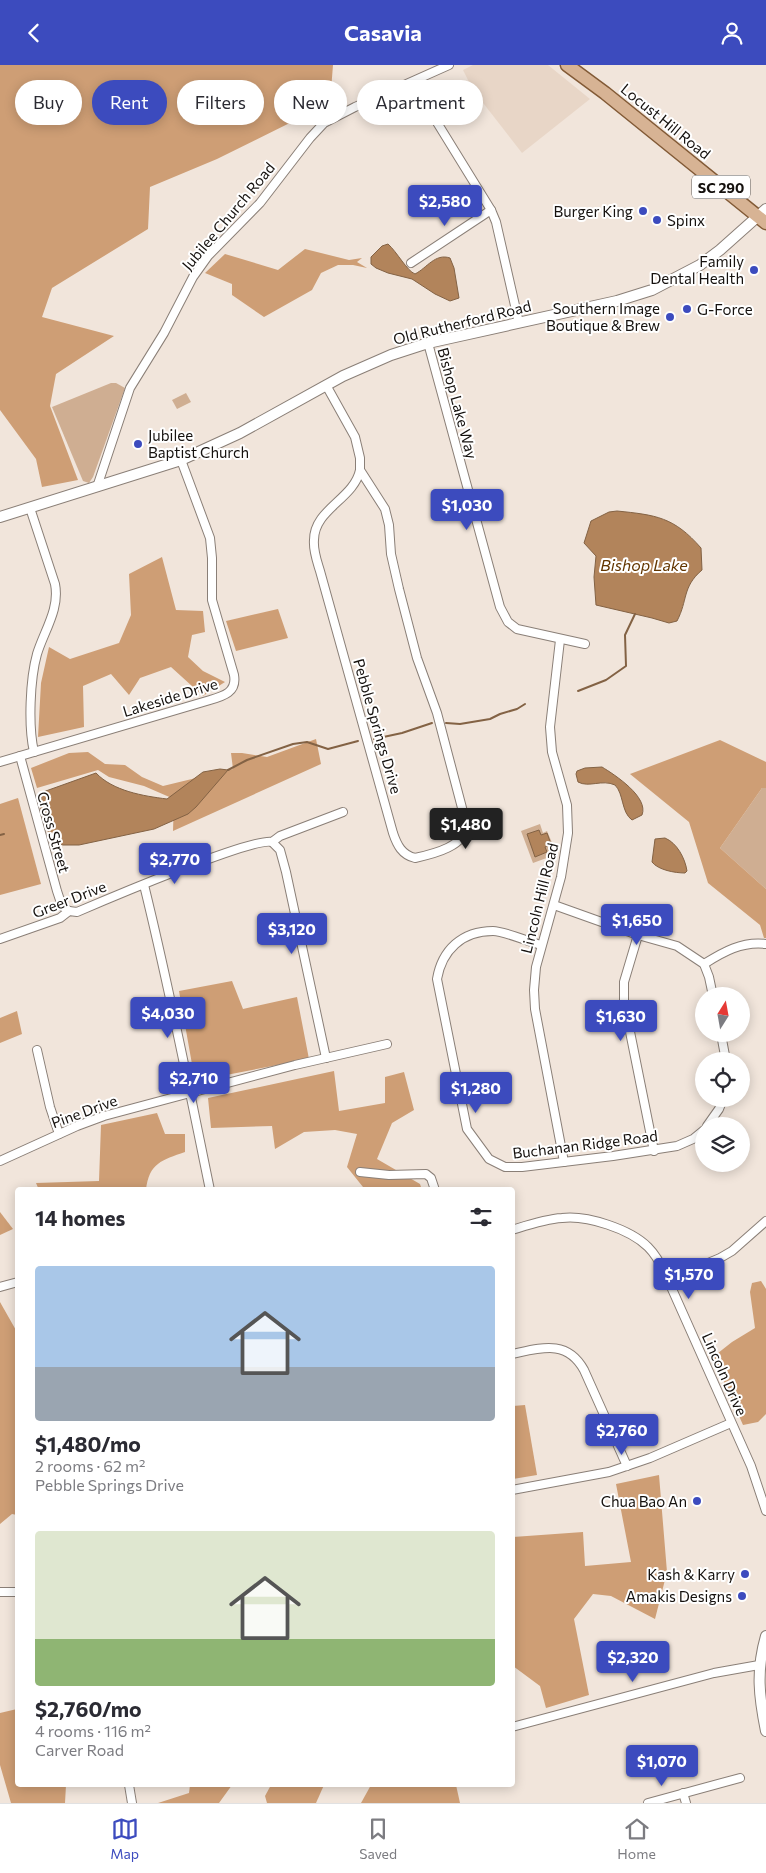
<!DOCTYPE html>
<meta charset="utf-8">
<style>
body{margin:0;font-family:Commissioner,sans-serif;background:#f2f2f3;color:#2b2b33;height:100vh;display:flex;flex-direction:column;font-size:19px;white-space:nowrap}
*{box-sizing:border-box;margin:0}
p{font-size:16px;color:#7c7c81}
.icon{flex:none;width:28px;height:28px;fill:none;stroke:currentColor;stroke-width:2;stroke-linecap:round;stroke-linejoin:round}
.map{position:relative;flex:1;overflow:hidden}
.sheet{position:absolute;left:15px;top:1122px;width:500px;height:600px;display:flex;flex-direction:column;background:#fff;border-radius:5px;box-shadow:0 2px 12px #0003}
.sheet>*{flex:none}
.hud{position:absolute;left:15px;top:15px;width:500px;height:45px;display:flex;gap:10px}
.needle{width:32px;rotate:11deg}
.fabs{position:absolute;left:695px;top:922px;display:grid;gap:10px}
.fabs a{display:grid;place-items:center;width:55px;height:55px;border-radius:50%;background:#fff;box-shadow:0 2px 12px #0003;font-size:25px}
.price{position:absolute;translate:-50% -42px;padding:0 11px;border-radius:5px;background:#3c4bbe;color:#fff;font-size:16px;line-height:32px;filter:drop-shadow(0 1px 2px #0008)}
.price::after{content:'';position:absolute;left:50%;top:30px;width:15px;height:11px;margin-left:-8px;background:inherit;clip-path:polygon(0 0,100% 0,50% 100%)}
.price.on{background:#222;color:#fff}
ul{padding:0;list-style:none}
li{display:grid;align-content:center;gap:10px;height:265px;padding:0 20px}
li span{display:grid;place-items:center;height:155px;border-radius:5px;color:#555}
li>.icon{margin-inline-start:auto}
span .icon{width:90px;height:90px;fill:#fffc;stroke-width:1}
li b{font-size:21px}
h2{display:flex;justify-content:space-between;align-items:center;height:60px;padding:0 20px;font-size:21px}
.tag{padding:0 18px;border-radius:22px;background:#fff;box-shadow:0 2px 12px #0003;font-size:18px;line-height:45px}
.tag.on{background:#3c4bbe;color:#fff}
header{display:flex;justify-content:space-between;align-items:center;height:65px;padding:0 20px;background:#3c4bbe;color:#fff;font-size:22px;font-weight:700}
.tabs{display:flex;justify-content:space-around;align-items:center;height:70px;border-top:1px solid #e1e1e2;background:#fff;font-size:14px;color:#7c7c81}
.tabs a{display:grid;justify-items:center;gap:2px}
.tabs .on{color:#3c4bbe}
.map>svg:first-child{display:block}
.built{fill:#e8d6c7}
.green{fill:#cfae92}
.forest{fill:#ce9e75}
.water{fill:#b2845b;stroke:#836244}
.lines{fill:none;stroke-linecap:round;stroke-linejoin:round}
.stream{stroke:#836244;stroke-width:2}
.minor-casing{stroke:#8a7f77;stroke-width:10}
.tertiary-casing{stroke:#8a7f77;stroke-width:12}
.primary-casing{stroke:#825a36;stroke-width:15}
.minor{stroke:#fff;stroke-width:8}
.tertiary{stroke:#fff;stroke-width:10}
.primary{stroke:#d7b394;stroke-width:12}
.poi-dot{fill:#3c4bbe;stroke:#fff;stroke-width:2}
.labels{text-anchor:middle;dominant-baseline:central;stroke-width:4;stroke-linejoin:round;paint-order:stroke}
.shield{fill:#fff;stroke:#5b5856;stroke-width:1}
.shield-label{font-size:14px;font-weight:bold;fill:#15110e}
.street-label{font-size:15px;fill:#15110e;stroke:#fff}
.poi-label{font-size:15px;fill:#15110e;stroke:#fff;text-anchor:end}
.water-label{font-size:16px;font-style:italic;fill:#633601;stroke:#fff}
</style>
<header><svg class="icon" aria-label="back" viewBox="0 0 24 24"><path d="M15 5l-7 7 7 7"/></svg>Casavia<svg class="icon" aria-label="person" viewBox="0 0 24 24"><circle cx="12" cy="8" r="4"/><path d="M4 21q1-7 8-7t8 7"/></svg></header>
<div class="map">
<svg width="766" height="1738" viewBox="0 0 766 1738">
<rect width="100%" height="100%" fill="#f1e5db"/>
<!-- built -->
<polygon class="built" points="473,0 548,0 590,34 522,88 473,25 463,5"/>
<!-- green -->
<g class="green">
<polygon points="111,318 116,318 125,323 93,412 89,418 83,416 52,342"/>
<polygon points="186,328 191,337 177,344 172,335"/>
<polygon points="762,723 766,723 766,824 720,783"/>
<polygon points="540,759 543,768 547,766 553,780 549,782 552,791 533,798 521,766"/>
</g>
<!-- forest -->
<g class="forest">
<polygon points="0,0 333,0 330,38 217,94 150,122 148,164 52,223 42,252 114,271 56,309 50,341 78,415 42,422 36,394 0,345"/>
<polygon points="305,184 349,195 362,193 357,197 367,203 353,200 338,200 321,208 312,225 264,252 232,230 232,219 205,208 225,189 278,205"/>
<polygon points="162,492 176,545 203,546 205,567 192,570 188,592 203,606 225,617 203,631 171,602 140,613 129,630 111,609 83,621 84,662 38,672 41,618 49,582 70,594 119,578 131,550 129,509"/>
<polygon points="278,544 288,573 236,586 226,556"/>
<polygon points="316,674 321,699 173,766 174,734 144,721 109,712 98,705 37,723 31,703 69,688 88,687 105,699 125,700 142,712 163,721 233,704 231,688 242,688 267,692"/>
<polygon points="720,675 766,697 766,723 762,723 720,783 766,824 766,873 764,873 760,860 708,818 689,757 630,709"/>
<polygon points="18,733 41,819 0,830 0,739"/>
<polygon points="232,916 243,944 297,932 309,994 195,1016 179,926"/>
<polygon points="17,946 22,969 0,978 0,953"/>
<polygon points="334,1006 339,1046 385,1038 385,1012 404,1007 414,1045 392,1058 377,1094 420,1119 422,1125 362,1125 363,1122 347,1102 357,1069 335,1065 304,1067 275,1084 272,1061 211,1063 208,1033"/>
<path d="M157 1048 165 1069H185V1087C162 1095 149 1098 146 1125H39L36 1118 99 1116 101 1060Z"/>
<polygon points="0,1147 13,1164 0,1170"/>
<polygon points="761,1216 766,1224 766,1349 758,1357 743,1360 713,1292 732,1277 755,1263 750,1227 752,1218"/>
<polygon points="0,1237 17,1267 17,1450 12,1449 0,1459"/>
<polygon points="525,1340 537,1410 513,1414 513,1341"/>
<polygon points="659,1410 667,1507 655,1554 611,1531 593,1529 574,1554 589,1630 546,1643 540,1621 513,1601 513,1472 583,1467 585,1501 631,1497 616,1419"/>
<polygon points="17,1644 18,1720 66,1720 65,1738 11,1738 0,1700 0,1648"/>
<polygon points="190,1720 232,1720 219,1738 158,1738 189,1728"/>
<polygon points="271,1720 324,1720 316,1738 267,1738 265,1731"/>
<polygon points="371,1720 456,1720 460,1738 361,1738"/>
</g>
<!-- water -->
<g class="water">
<path d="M388 179C397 187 407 206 415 209 427 203 435 188 450 193L454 203 459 233 450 236 435 229 412 214 388 208 376 203 371 199V192L382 181Z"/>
<path d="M617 446C656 450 674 452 701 483L702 505C682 522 688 535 677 556L669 558 652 553 596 540 594 512 596 491 584 478 591 456 609 447Z"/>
<path d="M602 702C615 710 649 732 642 750L632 755C621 747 624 729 615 720 602 714 589 723 578 717L576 709 577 706 585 703Z"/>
<path d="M220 704 228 705 196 742 188 749 154 764 79 780H63L53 777C46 761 36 744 43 727L96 708C113 726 143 731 167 734L203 707Z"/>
<polygon points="539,765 541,770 547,768 551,779 545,782 547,787 535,792 527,769"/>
<path d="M665 773C677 778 685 793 687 806L685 808C675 808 658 805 652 797L655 774Z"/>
</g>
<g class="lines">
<!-- stream -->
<g class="stream">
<polyline points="578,626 606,615 626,601 625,570 635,549"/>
<polyline points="446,658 460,659 490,654 500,649 517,644 525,639"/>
<polyline points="374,674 402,668 432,658"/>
<polyline points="228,705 247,695 293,679 307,677 328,684 358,676"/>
<polyline points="0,770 4,769"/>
</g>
<!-- minor casing -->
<g class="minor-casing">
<g id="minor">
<polyline points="417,25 491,145 496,157 519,258"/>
<polyline points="411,198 491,145"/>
<polyline points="428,278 500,542 508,557 517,564 585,579"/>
<path d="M326 320 355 372 360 393V405L385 444 389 460 391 489 399 524 417 593 437 648 466 758C468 781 433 789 415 793 402 790 397 780 393 768L320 506C317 496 313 486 314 475 314 444 354 434 360 405"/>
<polyline points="97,422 130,323 164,268 193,212 208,191 260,138 310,73 324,58 355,42 449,0"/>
<path d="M30 443 55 519C60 544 44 566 37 589 30 614 28 661 34 687"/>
<polyline points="560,575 550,662 552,687 567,740 568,768 561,812 536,902 534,925 535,944 564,1097"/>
<polyline points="20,691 57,826 62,841 69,846"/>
<path d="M0 697 210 635C224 631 237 627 234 610L212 535V493L210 473 181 395"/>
<polyline points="272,777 280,785 286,807 326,993"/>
<path d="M144 820C169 921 189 1023 210 1125"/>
<polyline points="554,840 638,870 677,881 704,899 709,912 713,931"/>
<polyline points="638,870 624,917 624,937 654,1086"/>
<path d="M0 874 60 853 69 846 77 847C105 835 253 772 272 777L280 771 343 747"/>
<path d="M541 880C529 877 504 866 493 866 462 866 442 885 437 914L467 1064 489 1094 505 1102H522L613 1091 677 1081 693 1074 704 1065"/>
<path d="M704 899C723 887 742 876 766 879"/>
<polyline points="721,969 726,996"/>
<polyline points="37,985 50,1042 59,1069"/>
<polyline points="707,1061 719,1044 723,1034"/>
<polyline points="0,1096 77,1061 104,1051 295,1000 387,979"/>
<polyline points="360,1107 389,1110 426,1109 431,1113 435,1125"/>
<path d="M512 1165C528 1160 545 1154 562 1153 587 1150 630 1164 648 1182 657 1191 663 1203 668 1215L751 1401 766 1446"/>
<polyline points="668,1215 720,1193 732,1186 766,1156"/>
<polyline points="0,1222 18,1217"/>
<path d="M512 1289C541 1283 567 1274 584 1305L627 1401"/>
<polyline points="512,1425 609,1407 650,1393 731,1358"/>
<polyline points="0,1527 18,1527"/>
<polyline points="512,1662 714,1608 759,1600"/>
<polyline points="129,1720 132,1738"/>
<polyline points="683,1728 686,1738"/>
<polyline points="648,1738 740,1713"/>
</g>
</g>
<!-- tertiary casing -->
<g class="tertiary-casing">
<g id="tertiary">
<polyline points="0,452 181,395 240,368 343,311 391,290 428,278 617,236 652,225 700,200 720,185 766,144"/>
<path d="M766 1571C756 1606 759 1631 766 1666"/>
</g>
</g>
<!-- primary casing -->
<g class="primary-casing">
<polyline id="primary" points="567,0 605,28 766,158"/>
</g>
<!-- minor -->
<use href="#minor" class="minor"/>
<!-- tertiary -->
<use href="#tertiary" class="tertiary"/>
<!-- primary -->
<use href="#primary" class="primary"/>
</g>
<!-- markers -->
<g class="poi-dot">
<circle cx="643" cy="146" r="5"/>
<circle cx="657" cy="155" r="5"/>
<circle cx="754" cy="205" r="5"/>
<circle cx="687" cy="244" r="5"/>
<circle cx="670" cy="252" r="5"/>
<circle cx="138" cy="379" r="5"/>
<circle cx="697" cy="1436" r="5"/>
<circle cx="745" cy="1509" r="5"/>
<circle cx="742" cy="1531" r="5"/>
</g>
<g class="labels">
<!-- shield labels -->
<rect class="shield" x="692" y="110.5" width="58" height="23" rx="4"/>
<g class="shield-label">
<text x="721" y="122">SC 290</text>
</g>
<!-- street labels -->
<g class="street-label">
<text transform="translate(666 56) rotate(39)">Locust Hill Road</text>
<text transform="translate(228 151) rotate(-50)">Jubilee Church Road</text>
<text transform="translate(462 257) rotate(-14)">Old Rutherford Road</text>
<text transform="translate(458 338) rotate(75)">Bishop Lake Way</text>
<text transform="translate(170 632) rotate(-17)">Lakeside Drive</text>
<text transform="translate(378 661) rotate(74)">Pebble Springs Drive</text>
<text transform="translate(54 767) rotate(74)">Cross Street</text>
<text transform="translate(539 833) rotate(-76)">Lincoln Hill Road</text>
<text transform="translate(69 834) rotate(-21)">Greer Drive</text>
<text transform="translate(84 1046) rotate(-20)">Pine Drive</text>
<text transform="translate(585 1079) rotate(-7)">Buchanan Ridge Road</text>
<text transform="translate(725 1309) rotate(66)">Lincoln Drive</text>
</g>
<!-- poi labels -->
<g class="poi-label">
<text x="633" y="146">Burger King</text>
<text x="667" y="155" text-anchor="start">Spinx</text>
<text x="744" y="196">Family<tspan x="744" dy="17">Dental Health</tspan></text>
<text x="660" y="243">Southern Image<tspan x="660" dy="17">Boutique &amp; Brew</tspan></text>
<text x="697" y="244" text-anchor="start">G-Force</text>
<text x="148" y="370" text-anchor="start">Jubilee<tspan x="148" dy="17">Baptist Church</tspan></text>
<text x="687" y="1436">Chua Bao An</text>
<text x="735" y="1509">Kash &amp; Karry</text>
<text x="732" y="1531">Amakis Designs</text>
</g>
<!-- water labels -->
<g class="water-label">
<text x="644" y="499">Bishop Lake</text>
</g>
</g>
</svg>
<div class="fabs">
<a><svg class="needle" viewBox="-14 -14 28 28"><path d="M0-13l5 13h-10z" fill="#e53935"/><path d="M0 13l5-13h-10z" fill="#7c7c81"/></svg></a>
<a><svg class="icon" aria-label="locate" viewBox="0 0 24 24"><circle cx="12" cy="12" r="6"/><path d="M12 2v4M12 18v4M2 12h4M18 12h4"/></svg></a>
<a><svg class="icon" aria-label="layers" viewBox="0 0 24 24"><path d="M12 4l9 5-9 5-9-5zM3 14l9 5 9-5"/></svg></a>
</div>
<b class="price" style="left:445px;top:162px">$2,580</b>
<b class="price" style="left:467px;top:466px">$1,030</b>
<b class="price on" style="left:466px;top:785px">$1,480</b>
<b class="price" style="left:175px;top:820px">$2,770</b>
<b class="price" style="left:637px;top:881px">$1,650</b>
<b class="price" style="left:292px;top:890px">$3,120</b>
<b class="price" style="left:168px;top:974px">$4,030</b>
<b class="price" style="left:621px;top:977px">$1,630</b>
<b class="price" style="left:194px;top:1039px">$2,710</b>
<b class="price" style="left:476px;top:1049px">$1,280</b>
<b class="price" style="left:689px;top:1235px">$1,570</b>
<b class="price" style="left:622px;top:1391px">$2,760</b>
<b class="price" style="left:633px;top:1618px">$2,320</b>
<b class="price" style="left:662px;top:1722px">$1,070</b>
<div class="hud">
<a class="tag">Buy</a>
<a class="tag on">Rent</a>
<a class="tag">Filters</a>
<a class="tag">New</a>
<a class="tag">Apartment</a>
</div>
<section class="sheet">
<h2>14 homes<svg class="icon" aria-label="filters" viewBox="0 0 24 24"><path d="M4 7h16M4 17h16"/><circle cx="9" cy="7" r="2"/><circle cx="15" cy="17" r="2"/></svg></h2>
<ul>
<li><span style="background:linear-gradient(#a9c7e8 65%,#9aa5b1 0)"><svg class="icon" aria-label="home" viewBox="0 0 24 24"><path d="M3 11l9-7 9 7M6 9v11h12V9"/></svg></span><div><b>$1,480/mo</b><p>2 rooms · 62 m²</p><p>Pebble Springs Drive</p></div></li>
<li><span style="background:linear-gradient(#dfe7d0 70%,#8fb573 0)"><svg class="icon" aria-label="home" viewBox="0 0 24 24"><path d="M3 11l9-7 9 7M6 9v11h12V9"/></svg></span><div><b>$2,760/mo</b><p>4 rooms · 116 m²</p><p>Carver Road</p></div></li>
</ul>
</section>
</div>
<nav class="tabs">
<a class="on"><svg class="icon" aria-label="map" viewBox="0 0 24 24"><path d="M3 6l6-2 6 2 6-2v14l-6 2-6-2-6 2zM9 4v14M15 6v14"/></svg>Map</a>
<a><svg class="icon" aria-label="saved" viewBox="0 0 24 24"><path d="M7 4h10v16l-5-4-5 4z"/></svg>Saved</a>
<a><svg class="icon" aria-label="home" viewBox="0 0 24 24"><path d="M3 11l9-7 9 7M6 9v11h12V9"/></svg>Home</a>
</nav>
